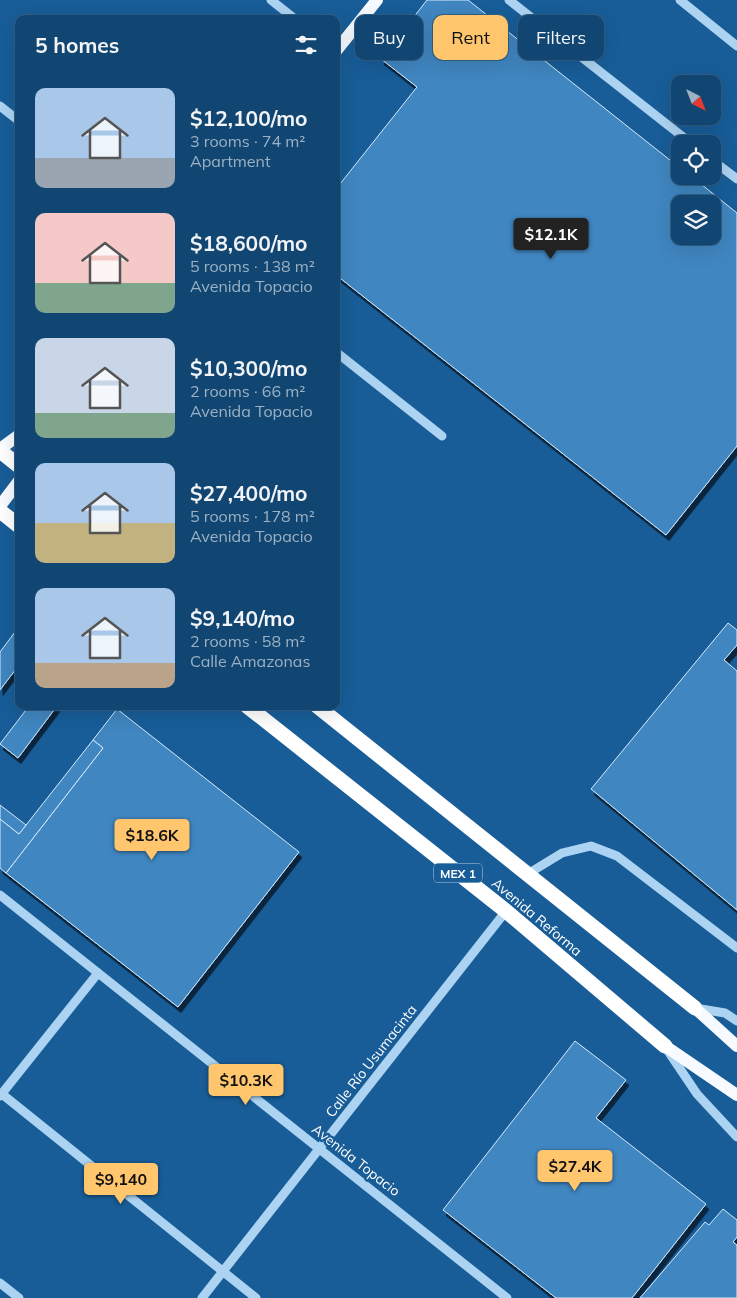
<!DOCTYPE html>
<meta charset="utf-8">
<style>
body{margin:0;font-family:Mulish,sans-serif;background:#1f507a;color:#f1f3f6;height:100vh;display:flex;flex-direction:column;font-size:19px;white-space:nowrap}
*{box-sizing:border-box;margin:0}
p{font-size:16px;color:#9cb1c4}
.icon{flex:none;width:28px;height:28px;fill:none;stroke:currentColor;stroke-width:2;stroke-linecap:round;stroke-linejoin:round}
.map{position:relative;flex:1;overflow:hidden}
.drawer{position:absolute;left:15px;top:15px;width:325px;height:695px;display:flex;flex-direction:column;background:#124672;border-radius:10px;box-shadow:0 5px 20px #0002,0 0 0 1px #315e84}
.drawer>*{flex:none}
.guide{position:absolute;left:355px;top:15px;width:306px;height:45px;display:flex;gap:10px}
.needle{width:32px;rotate:138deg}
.controls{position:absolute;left:671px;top:75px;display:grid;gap:10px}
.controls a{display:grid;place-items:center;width:50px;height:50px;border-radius:10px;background:#124672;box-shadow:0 5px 20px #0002,0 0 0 1px #315e84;font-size:25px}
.price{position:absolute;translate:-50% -42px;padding:0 11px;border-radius:5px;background:#ffc66d;color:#111;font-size:16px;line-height:32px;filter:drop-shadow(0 1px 2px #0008)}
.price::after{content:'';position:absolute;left:50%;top:30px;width:15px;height:11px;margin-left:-8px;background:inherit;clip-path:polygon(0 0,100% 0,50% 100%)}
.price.selected{background:#222;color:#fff}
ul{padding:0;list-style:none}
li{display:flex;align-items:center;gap:15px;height:125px;padding:0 20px}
li span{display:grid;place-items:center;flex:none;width:140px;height:100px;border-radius:10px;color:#555}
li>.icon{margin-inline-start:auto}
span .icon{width:60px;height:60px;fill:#fffc;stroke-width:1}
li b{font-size:21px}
h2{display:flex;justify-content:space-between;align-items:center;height:60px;padding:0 20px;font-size:21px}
.pill{padding:0 18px;border-radius:10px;background:#124672;box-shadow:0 5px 20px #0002,0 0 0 1px #315e84;font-size:18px;line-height:45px}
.pill.selected{background:#ffc66d;color:#111}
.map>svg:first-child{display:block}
.building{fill:#4186c0;stroke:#d4eafc;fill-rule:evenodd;filter:url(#shadow)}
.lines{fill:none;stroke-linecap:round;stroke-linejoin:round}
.minor{stroke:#acd3f1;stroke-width:9}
.major{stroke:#f7fbff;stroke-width:12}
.highway{stroke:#fff;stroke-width:15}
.labels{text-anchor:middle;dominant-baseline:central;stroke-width:5;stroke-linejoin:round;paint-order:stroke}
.shield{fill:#185d98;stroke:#bacee0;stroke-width:1}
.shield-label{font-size:12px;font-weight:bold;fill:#fff}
.street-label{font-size:14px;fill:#fff;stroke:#185d98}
</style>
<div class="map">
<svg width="737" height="1298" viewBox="0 0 737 1298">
<defs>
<filter id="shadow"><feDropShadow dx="3" dy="5.5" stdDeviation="0" flood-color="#0009"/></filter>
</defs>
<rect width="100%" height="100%" fill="#185d98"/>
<!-- building -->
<g class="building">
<path d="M427 0H468L680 168V176H691L737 213V446L666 535 336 275V189L417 87 381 59ZM680 204H712V236H680Z"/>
<polygon points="728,623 737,630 737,645 724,660 737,671 737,910 591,789"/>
<polygon points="15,632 19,635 19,665 0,690 0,652"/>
<polygon points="29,706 57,706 18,758 0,744"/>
<polygon points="117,709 299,852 178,1007 6,873 103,748 93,740"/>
<polygon points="93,740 103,748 6,873 0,868 0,819 19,834"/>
<polygon points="0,805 26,825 19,834 0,819"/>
<polygon points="575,1041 626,1080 596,1118 706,1204 632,1298 556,1298 443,1210"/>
<polygon points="723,1209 737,1220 737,1237 733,1242 737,1245 737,1298 640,1298 705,1222 709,1225"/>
</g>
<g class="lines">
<!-- minor -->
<g class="minor">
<polyline points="271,0 295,19"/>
<polyline points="509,0 692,144"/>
<polyline points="680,0 737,46"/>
<polyline points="0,106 19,121"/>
<polyline points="712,160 737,179"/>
<polyline points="336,352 442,436"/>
<polyline points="526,875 562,853 591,846 617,856 737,948"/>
<polyline points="0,895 507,1298"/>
<polyline points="695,1008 725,1013 737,1021"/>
<polyline points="668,1051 697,1094 737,1137"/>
<polyline points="2,1094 256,1298"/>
<polyline points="0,1096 98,973"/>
<polyline points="0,1283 19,1298"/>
<polyline points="202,1298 506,911"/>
</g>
<!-- major -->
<g class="major">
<polyline points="336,51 377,0"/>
<polyline points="0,449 19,435"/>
<polyline points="0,506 19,481"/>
<polyline points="695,1008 737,1046"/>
<polyline points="665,1046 737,1095"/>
</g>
<!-- highway -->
<g class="highway">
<polyline points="0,451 19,466"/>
<polyline points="0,511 19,526"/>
<polyline points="247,706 506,911 665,1046"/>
<polyline points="317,706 695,1008"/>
</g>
</g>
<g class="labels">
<!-- shield labels -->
<rect class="shield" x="434" y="863.5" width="48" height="19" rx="4"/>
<g class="shield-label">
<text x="458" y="873">MEX 1</text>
</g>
<!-- street labels -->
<g class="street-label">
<text transform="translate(537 917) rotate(40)">Avenida Reforma</text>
<text transform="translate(371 1061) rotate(-52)">Calle Río Usumacinta</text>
<text transform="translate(356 1160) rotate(38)">Avenida Topacio</text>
</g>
</g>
</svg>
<div class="controls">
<a><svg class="needle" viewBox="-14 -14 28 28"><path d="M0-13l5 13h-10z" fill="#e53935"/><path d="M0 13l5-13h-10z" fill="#9cb1c4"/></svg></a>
<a><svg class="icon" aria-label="locate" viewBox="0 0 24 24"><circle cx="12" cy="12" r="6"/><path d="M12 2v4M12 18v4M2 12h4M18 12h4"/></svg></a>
<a><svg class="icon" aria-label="layers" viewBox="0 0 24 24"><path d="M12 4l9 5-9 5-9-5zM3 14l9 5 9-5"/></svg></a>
</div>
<b class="price selected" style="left:551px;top:260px">$12.1K</b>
<b class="price" style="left:152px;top:861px">$18.6K</b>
<b class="price" style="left:246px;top:1106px">$10.3K</b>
<b class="price" style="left:575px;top:1192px">$27.4K</b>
<b class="price" style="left:121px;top:1205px">$9,140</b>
<div class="guide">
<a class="pill">Buy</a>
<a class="pill selected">Rent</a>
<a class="pill">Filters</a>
</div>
<section class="drawer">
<h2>5 homes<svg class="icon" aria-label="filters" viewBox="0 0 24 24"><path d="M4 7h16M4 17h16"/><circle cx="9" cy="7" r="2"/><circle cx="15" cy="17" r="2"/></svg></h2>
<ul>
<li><span style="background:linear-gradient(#a9c7e8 70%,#9aa5b1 0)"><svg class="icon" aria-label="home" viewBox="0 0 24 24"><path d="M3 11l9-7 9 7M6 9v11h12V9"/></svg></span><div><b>$12,100/mo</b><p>3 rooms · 74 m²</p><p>Apartment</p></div></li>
<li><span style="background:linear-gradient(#f6c9c9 70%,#7fa58c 0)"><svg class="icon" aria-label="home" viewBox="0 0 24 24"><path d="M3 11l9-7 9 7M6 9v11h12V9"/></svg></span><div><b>$18,600/mo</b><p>5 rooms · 138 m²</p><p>Avenida Topacio</p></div></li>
<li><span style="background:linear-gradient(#c9d6e8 75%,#7fa58c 0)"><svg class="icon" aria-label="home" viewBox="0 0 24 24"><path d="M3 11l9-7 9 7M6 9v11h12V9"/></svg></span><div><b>$10,300/mo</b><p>2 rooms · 66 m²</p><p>Avenida Topacio</p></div></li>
<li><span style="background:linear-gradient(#a9c7e8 60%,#c2b280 0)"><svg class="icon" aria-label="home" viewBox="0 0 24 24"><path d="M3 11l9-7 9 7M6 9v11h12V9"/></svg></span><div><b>$27,400/mo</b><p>5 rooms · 178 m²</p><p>Avenida Topacio</p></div></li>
<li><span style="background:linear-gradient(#a9c7e8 75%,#b9a48a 0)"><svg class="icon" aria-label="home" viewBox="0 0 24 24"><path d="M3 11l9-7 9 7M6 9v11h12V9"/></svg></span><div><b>$9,140/mo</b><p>2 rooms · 58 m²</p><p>Calle Amazonas</p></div></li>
</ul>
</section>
</div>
